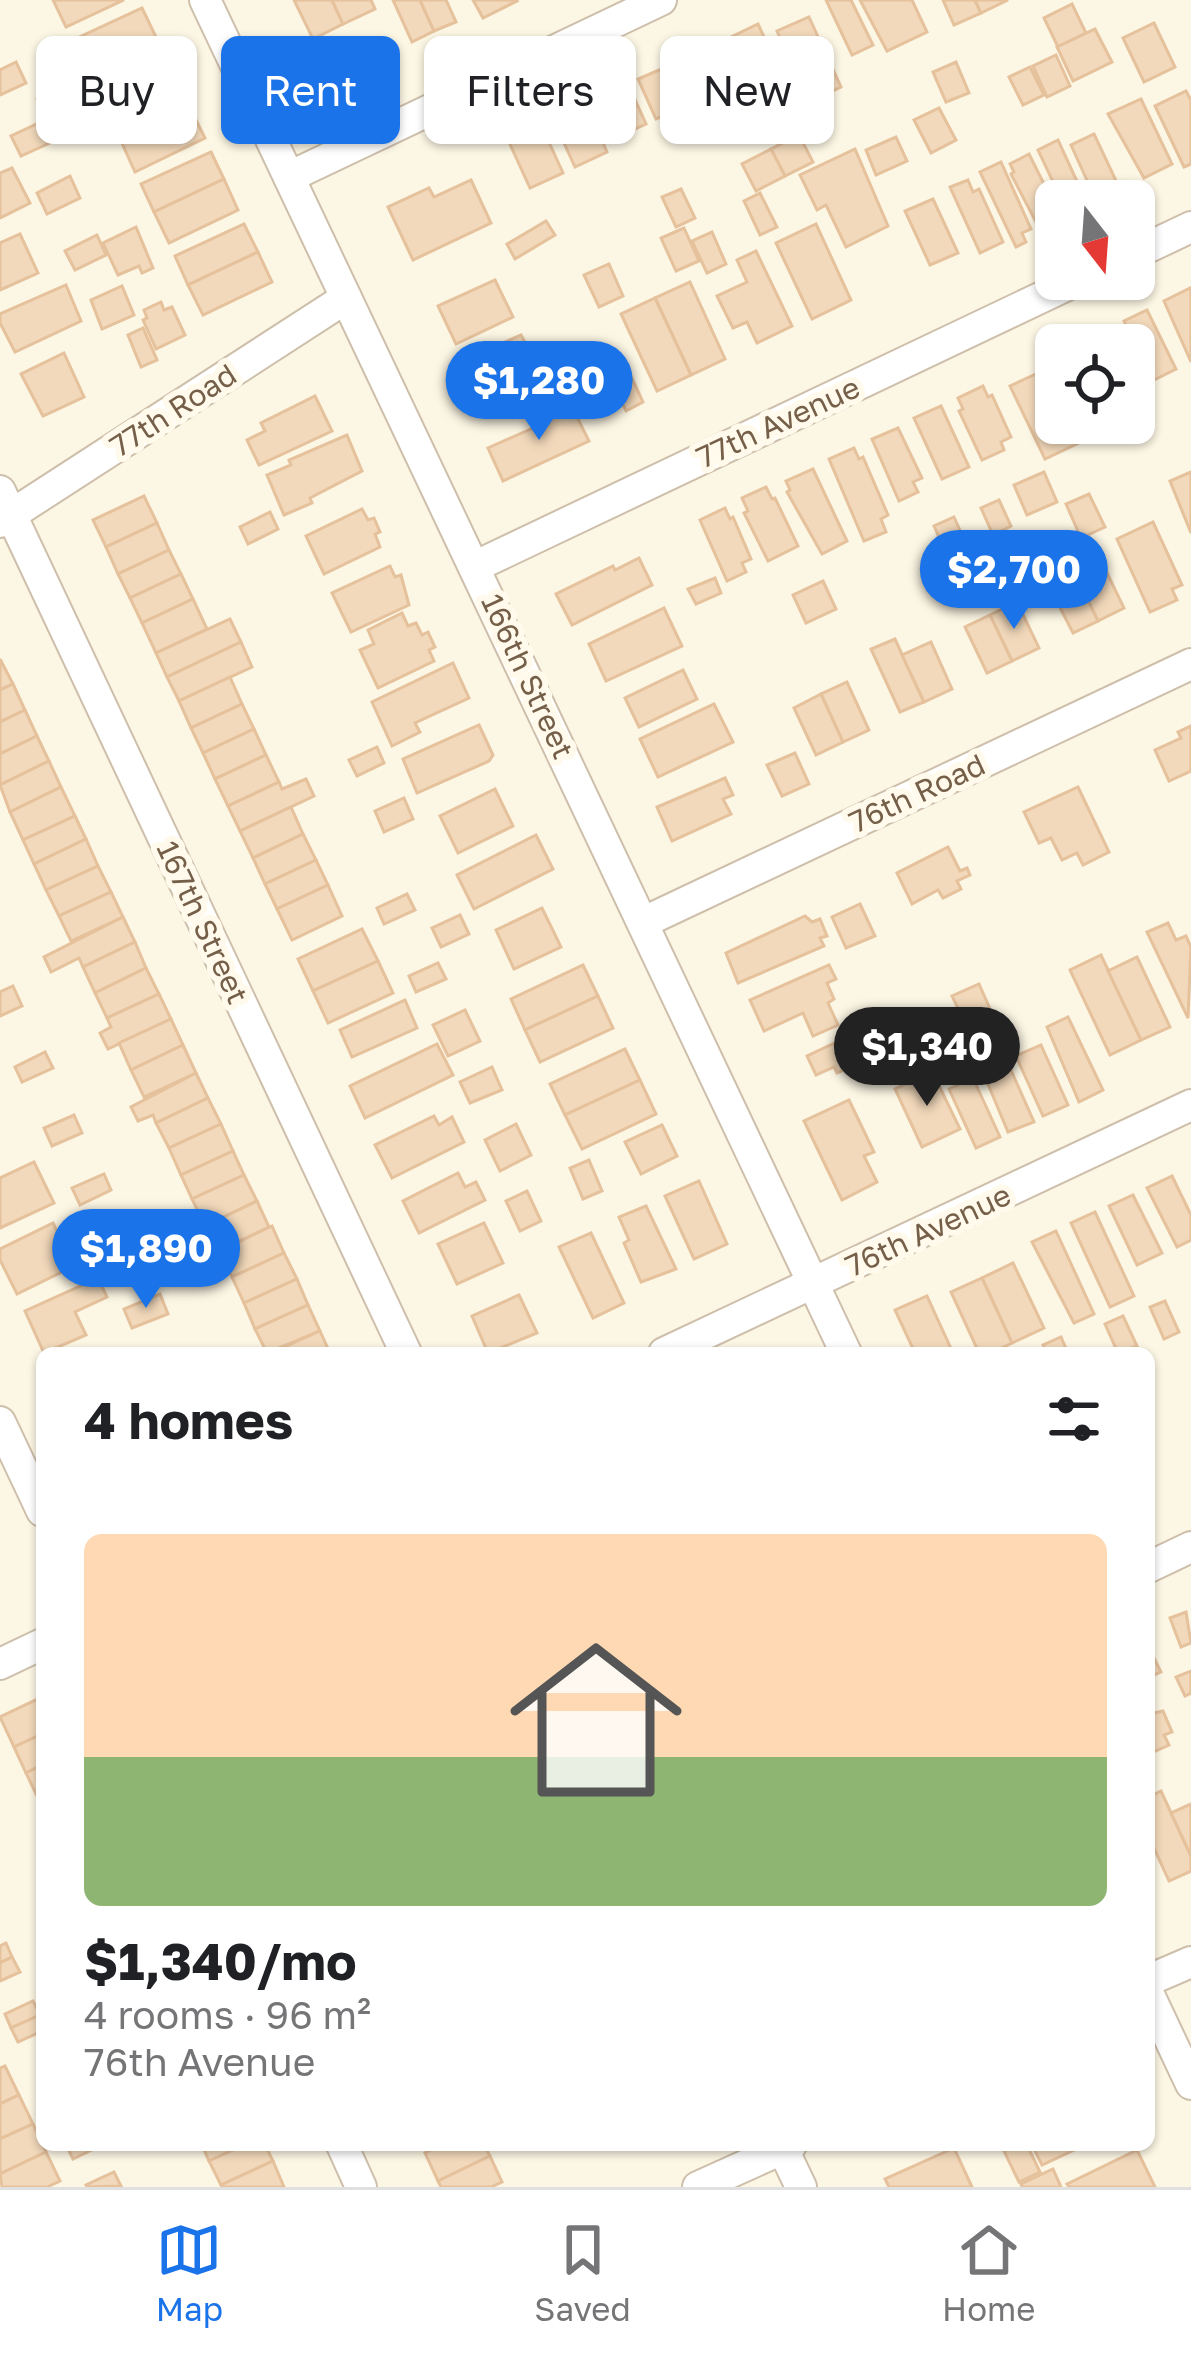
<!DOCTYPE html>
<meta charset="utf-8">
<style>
body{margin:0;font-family:"Golos Text",sans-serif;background:#f2f2f2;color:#202124;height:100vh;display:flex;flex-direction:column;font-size:45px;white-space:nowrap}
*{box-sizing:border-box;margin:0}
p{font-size:39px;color:#757577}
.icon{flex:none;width:66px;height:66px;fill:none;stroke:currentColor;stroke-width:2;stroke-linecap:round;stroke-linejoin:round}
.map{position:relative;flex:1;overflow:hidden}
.details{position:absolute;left:36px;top:1347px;width:1119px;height:804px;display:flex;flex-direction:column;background:#fff;border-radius:18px;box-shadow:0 3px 9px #0004}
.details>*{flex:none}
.guide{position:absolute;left:36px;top:36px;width:1119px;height:108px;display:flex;gap:24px}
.needle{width:78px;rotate:163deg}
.tools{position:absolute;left:1035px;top:180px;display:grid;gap:24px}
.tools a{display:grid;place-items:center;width:120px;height:120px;border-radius:18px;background:#fff;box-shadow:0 3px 9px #0004;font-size:60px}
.price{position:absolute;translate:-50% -102px;padding:0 27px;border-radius:42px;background:#1a73e8;color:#fff;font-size:39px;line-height:78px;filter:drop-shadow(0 3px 6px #0008)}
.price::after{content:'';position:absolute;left:50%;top:72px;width:36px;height:27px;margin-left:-18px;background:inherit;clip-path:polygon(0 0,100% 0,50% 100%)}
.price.current{background:#222;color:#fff}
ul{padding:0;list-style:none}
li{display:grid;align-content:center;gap:24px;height:636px;padding:0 48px}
li span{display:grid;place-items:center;height:372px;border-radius:18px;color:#555}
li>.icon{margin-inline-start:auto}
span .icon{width:216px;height:216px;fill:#fffc;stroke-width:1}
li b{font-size:51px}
h2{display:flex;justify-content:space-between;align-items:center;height:144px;padding:0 48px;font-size:51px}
.tag{padding:0 42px;border-radius:18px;background:#fff;box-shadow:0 3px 9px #0004;font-size:42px;line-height:108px}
.tag.current{background:#1a73e8;color:#fff}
.tabs{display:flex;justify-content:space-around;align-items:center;height:168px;border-top:3px solid #e0e0e0;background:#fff;font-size:33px;color:#757577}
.tabs a{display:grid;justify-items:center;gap:6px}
.tabs .current{color:#1a73e8}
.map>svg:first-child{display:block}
.building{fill:#f2d9bb;stroke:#e5c19c;stroke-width:3}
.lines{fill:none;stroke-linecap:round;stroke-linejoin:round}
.street-casing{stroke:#cebfaa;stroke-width:34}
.street{stroke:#fff;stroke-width:30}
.labels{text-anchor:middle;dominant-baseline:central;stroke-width:12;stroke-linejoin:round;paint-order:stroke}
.street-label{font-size:30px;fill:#755f49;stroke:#fffaeb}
</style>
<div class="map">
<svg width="1191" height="2187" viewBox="0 0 1191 2187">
<rect width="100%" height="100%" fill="#fcf6e4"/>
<!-- building -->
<g class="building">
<polygon points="53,0 124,0 66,27"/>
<polygon points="294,0 332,0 343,24 313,39"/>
<polygon points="332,0 371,0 375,9 343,24"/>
<polygon points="393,0 420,0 434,31 412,42"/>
<polygon points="420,0 446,0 456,22 434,31"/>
<polygon points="473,0 516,0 517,1 483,18"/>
<polygon points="826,0 851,0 873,45 852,55"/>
<polygon points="860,0 912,0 927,32 887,51"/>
<polygon points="943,0 975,0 981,13 954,25"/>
<polygon points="975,0 1008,0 981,13"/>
<polygon points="1072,4 1086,33 1058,47 1044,18"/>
<polygon points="142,8 156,37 86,69 73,40"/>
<polygon points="809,17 841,87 809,102 777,31"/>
<polygon points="1154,23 1175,67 1144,82 1123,38"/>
<polygon points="758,24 792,97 760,111 727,39"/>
<polygon points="1095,29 1112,62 1073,81 1057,47"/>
<polygon points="156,37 169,66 100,98 86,69"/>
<polygon points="715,43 746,108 733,115 737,123 718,131 683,59"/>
<polygon points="1056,55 1070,86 1047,97 1033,66"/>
<polygon points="16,62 26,83 0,95 0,70"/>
<polygon points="956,62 969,93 946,102 933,72"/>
<polygon points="673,64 691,103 656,119 638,79"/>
<polygon points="1030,67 1044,95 1023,105 1009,77"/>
<polygon points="177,80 190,108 121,141 107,113"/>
<polygon points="629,86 646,124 611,140 593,101"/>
<polygon points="68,89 81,116 52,129 37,99 41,97 42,101"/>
<polygon points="1186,91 1191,100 1191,164 1184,167 1155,106"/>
<polygon points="1141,99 1172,164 1144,178 1108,114"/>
<polygon points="587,106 607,152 575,167 554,121"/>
<polygon points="190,108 205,138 135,172 121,141"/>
<polygon points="939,108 956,140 931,153 914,120"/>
<polygon points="45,120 54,141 21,156 11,136"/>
<polygon points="542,127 563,173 530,188 509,142"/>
<polygon points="1094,134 1119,187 1095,198 1071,145"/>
<polygon points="799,135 813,162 785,176 771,149"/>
<polygon points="896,137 907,161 876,175 866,150"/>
<polygon points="1058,140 1086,201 1062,201 1038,150"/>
<polygon points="771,149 785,176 756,191 742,164"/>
<polygon points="855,149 888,226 846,247 826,205 817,210 800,175"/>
<polygon points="211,152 224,179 154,212 141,184"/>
<polygon points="1029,154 1056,208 1056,217 1038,226 1011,174 1014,172 1010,164"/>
<polygon points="1001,162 1031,229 1022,233 1026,242 1016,247 980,172"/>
<polygon points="12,168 30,203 0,218 0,173"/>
<polygon points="70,176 80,198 47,214 37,193"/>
<polygon points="224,179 238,210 169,243 154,212"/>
<polygon points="471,180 491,223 413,260 388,207 429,188 434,197"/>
<polygon points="968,180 973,192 979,189 1003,242 980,253 950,187"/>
<polygon points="681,189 695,218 676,227 662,197"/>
<polygon points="760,193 777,227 760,235 744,201"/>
<polygon points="933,199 958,253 930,265 905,211"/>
<polygon points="546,221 555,235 515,259 507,244"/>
<polygon points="244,224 258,252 188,285 175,256"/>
<polygon points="816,224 851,300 812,319 776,243"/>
<polygon points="136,227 153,268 142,273 139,266 118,275 103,243"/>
<polygon points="684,228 699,261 676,271 661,238"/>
<polygon points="712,232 726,264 707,273 692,241"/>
<polygon points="20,234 38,273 0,290 0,243"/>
<polygon points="97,235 106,255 75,270 65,251"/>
<polygon points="756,251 792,326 757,343 747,322 733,328 717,296 747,282 737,260"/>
<polygon points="258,252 272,282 203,315 188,285"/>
<polygon points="609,264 623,296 599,307 584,275"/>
<polygon points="495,280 513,317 456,344 438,306"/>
<polygon points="690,282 725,359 691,375 655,298"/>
<polygon points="66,285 81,321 15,352 0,323 0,314"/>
<polygon points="122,286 134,315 102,329 91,300"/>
<polygon points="1190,288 1191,291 1191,362 1164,301"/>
<polygon points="655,298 691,375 657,391 621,314"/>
<polygon points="161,302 164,310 172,307 185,335 156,349 143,320 147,318 144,310"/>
<polygon points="1147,310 1176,369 1152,381 1124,321"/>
<polygon points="1112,326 1121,345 1090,345 1087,339"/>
<polygon points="143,328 157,360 141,367 128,335"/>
<polygon points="521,335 533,357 553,348 556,354 573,346 582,365 544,382 548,390 491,416 473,377 499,366 491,348"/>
<polygon points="64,353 84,397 43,416 21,374"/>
<polygon points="1051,367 1056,379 1056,423 1077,423 1085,440 1045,459 1010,386"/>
<polygon points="630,374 643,402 626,411 612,381"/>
<polygon points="983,386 988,397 992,395 1011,437 1001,442 1004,450 982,460 959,411 963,409 958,398"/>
<polygon points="315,396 332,431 259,465 247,440 265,431 261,423"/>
<polygon points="570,403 589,441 503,481 488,448 542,424 539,418"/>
<polygon points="941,406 969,467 942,479 914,418"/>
<polygon points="898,428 922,478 913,482 918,492 899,501 872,439"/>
<polygon points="347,435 362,471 310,498 312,503 284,515 267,475 291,465 289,460"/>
<polygon points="854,448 859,459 863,457 888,515 881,519 886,532 864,541 829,459"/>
<polygon points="813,469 847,541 822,554 787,492 790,490 786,481"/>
<polygon points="1044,472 1057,502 1027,515 1014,485"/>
<polygon points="1191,472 1191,533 1170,481"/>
<polygon points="766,487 772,499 775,498 798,546 768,561 744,513 748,511 742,498"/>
<polygon points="1089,494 1105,527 1081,538 1066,504"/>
<polygon points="144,496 157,523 106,547 93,520"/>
<polygon points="999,500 1011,526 993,535 981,508"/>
<polygon points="725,508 730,519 733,517 751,559 742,563 746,572 727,581 700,520"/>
<polygon points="362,509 368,520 374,518 380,532 375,534 380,547 324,574 306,536"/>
<polygon points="270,512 278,529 248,544 240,527"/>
<polygon points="954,517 967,546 947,555 934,526"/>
<polygon points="1153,522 1182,585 1172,589 1177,600 1150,612 1117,539"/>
<polygon points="157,523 169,550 118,574 106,547"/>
<polygon points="1094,546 1124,608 1098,621 1075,574 1087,568 1080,552"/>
<polygon points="169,550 181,574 130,598 118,574"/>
<polygon points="639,558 652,585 572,625 556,594 613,566 615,570"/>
<polygon points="390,566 395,577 401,575 409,605 351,632 332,593"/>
<polygon points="181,574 193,599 142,623 130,598"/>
<polygon points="1075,574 1098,621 1073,633 1049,586"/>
<polygon points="715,578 721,593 696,604 688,589"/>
<polygon points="823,581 836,609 806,623 793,595"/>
<polygon points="193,599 207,629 156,653 142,623"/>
<polygon points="1017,602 1039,648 1012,661 990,615"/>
<polygon points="664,608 682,646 606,681 589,644"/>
<polygon points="402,613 408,626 416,623 422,635 428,632 435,647 429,650 434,661 378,688 360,650 374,644 368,630"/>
<polygon points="990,615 1012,661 987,673 965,627"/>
<polygon points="230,619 241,642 167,677 156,653"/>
<polygon points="895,639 924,702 900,712 871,649"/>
<polygon points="241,642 252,667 179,701 167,677"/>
<polygon points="931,642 952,689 924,702 902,655"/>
<polygon points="0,659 13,684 0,690"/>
<polygon points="453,663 469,698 415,723 420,732 392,746 372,702"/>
<polygon points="683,670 697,699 639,727 625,698"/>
<polygon points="230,677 242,704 191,728 179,701"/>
<polygon points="847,682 869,730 843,742 821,694"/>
<polygon points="13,684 25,710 0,722 0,690"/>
<polygon points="821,694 843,742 816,755 794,708"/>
<polygon points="242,704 254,729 203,753 191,728"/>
<polygon points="714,704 733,742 658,777 640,739"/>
<polygon points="25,710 37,736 0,754 0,722"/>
<polygon points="479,725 493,755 489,761 417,793 403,759"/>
<polygon points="1191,726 1191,771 1169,781 1155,750 1181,738 1178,732"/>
<polygon points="254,729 266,755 215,779 203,753"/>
<polygon points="37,736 49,761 0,785 0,754"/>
<polygon points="377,747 384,763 357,776 349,760"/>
<polygon points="795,753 809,784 782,796 767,765"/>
<polygon points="266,755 279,782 228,806 215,779"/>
<polygon points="49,761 61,787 10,812 0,785"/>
<polygon points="725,778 733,795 723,799 731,814 672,841 657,807"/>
<polygon points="306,779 314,796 240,831 228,806 279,782 282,789"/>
<polygon points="61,787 75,816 23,840 10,812"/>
<polygon points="1078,787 1109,852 1083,865 1077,853 1062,860 1051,838 1039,843 1024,812"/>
<polygon points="495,789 513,826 458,853 440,816"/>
<polygon points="404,798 413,819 384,832 375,811"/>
<polygon points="291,807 303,834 253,858 240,831"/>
<polygon points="75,816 86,839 34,864 23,840"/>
<polygon points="303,834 316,860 265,884 253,858"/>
<polygon points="536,835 553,869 474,909 457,875"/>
<polygon points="86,839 98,866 46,890 34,864"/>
<polygon points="948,847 960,871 967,868 970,875 957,881 961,889 943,898 938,890 912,904 897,873"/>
<polygon points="316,860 328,885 277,909 265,884"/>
<polygon points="98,866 111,892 59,916 46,890"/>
<polygon points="328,885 342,916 292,940 277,909"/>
<polygon points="111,892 123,917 71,941 59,916"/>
<polygon points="407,894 415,910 384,924 377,908"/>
<polygon points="860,904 875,936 846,948 832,917"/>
<polygon points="542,908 561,947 514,969 496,930"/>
<polygon points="460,915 469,934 441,947 432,928"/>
<polygon points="805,916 812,922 820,919 827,936 820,938 824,946 738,983 726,953"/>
<polygon points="123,917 135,942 83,967 79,958 51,972 44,957"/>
<polygon points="1168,923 1176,940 1186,936 1191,947 1188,1018 1147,932"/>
<polygon points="362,929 378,961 313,991 298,959"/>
<polygon points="135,942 146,968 95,993 83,967"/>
<polygon points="1101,955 1141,1040 1110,1055 1070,970"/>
<polygon points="1137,957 1170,1027 1141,1040 1108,971"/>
<polygon points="378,961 393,993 328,1023 313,991"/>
<polygon points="438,963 446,979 416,992 409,976"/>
<polygon points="583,965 598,996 525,1030 511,999"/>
<polygon points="829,965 836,979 827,983 834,999 828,1003 838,1025 813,1036 803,1013 764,1031 750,1000"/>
<polygon points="146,968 159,994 107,1018 95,993"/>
<polygon points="979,984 991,1011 965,1023 952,996"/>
<polygon points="13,986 22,1006 0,1016 0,992"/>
<polygon points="159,994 171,1019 108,1049 100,1033 111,1027 107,1018"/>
<polygon points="598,996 613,1028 540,1062 525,1030"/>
<polygon points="405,1000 417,1028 352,1057 340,1030"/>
<polygon points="465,1010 480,1041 448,1056 433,1025"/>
<polygon points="1068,1017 1103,1090 1079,1102 1047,1027"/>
<polygon points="171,1019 183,1045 131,1070 119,1043"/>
<polygon points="841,1040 853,1066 837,1073 834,1067 816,1075 807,1056"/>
<polygon points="437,1044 453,1075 365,1118 350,1086"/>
<polygon points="183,1045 196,1073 144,1097 131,1070"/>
<polygon points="1041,1045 1068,1105 1043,1116 1016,1056"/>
<polygon points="625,1049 640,1080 565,1115 550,1084"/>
<polygon points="45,1052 53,1068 22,1082 15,1067"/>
<polygon points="1007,1061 1034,1122 1008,1132 983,1072"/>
<polygon points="492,1067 502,1090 470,1103 460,1082"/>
<polygon points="932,1071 960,1129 922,1147 895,1089"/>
<polygon points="196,1073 208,1098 156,1123 153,1115 138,1121 131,1107"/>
<polygon points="973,1078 1000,1137 976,1148 949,1089"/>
<polygon points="640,1080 656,1114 582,1149 565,1115"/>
<polygon points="208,1098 221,1124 169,1148 156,1123"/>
<polygon points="849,1100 874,1152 864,1156 877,1182 842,1200 804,1121"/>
<polygon points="74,1115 82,1133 52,1146 44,1128"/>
<polygon points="434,1116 439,1125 452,1117 464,1142 392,1178 375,1145"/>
<polygon points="221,1124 233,1151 181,1175 169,1148"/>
<polygon points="516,1124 531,1155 500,1171 485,1140"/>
<polygon points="662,1125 677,1156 641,1174 625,1142"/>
<polygon points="233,1151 244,1175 192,1199 181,1175"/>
<polygon points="589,1160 602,1191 583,1199 570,1168"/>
<polygon points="34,1162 54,1203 0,1228 0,1178"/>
<polygon points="458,1173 465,1187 476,1182 485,1200 419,1233 403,1201"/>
<polygon points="104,1174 111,1190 80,1205 72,1188"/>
<polygon points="244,1175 257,1201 205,1226 192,1199"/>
<polygon points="1172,1176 1191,1215 1191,1240 1177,1247 1147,1188"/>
<polygon points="699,1181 727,1244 694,1259 665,1196"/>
<polygon points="527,1191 541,1221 520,1231 506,1201"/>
<polygon points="1133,1195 1162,1253 1137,1265 1109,1206"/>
<polygon points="257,1201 269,1227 217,1252 205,1226"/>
<polygon points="646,1206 676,1269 641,1282 624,1243 629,1240 619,1217"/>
<polygon points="1095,1212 1134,1296 1110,1307 1071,1223"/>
<polygon points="53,1223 74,1266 17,1294 0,1260 0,1249"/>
<polygon points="484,1223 503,1263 457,1284 438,1244"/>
<polygon points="272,1226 284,1253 232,1277 220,1251"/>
<polygon points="1056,1231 1094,1314 1074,1323 1032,1242"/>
<polygon points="130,1232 139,1251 107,1266 98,1247"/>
<polygon points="591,1233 624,1303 593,1318 559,1247"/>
<polygon points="284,1253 297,1279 244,1303 232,1277"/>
<polygon points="1013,1263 1044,1328 1012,1343 982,1278"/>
<polygon points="98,1278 107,1297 75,1312 86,1335 44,1353 25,1311"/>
<polygon points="982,1278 1012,1343 991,1353 979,1353 951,1292"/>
<polygon points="297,1279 308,1305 255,1329 244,1303"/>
<polygon points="160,1294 168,1314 132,1328 124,1309"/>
<polygon points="519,1295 537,1333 488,1353 472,1316"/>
<polygon points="927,1296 953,1353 915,1353 895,1310"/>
<polygon points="1165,1301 1179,1332 1164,1339 1150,1307"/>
<polygon points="308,1305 320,1331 267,1353 255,1329"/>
<polygon points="1123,1316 1137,1346 1118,1353 1105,1324"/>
<polygon points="320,1331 330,1353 271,1353"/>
<polygon points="1061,1337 1068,1353 1047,1353 1043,1345"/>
<polygon points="1186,1612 1191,1643 1181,1647 1170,1618"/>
<polygon points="1149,1648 1161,1672 1149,1677"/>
<polygon points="1191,1671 1191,1693 1185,1696 1176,1677"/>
<polygon points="42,1697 42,1734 14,1747 0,1717"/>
<polygon points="1163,1711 1172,1732 1164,1735 1169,1745 1149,1754 1149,1714"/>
<polygon points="42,1734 42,1765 26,1773 14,1747"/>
<polygon points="42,1765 42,1796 38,1798 26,1773"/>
<polygon points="1161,1791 1191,1856 1191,1871 1169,1881 1149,1837 1149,1797"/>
<polygon points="1191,1804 1191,1856 1171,1813"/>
<polygon points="6,1943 12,1957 0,1963 0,1946"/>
<polygon points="12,1957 20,1972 0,1981 0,1963"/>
<polygon points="33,2001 40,2015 11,2028 5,2014"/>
<polygon points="40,2015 42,2031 18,2042 11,2028"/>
<polygon points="5,2066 19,2095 0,2104 0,2068"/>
<polygon points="19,2095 33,2124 0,2139 0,2104"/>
<polygon points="33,2124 46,2152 0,2174 0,2139"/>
<polygon points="66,2145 102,2145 73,2159"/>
<polygon points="202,2145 244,2145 209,2161"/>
<polygon points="244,2145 265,2145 273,2161 221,2185 209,2161"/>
<polygon points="441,2145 484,2145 490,2156 438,2181 425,2153"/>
<polygon points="1016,2145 1027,2145 1040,2172 1019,2182 1004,2151"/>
<polygon points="1032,2145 1085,2145 1042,2165"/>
<polygon points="954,2148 972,2187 889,2187 885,2179"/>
<polygon points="1137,2150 1155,2187 1069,2187 1067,2184"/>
<polygon points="46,2152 60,2181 47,2187 2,2187 0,2174"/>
<polygon points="490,2156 502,2182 491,2187 441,2187 438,2181"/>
<polygon points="273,2161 284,2187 222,2187 221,2185"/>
<polygon points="1053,2169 1061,2187 1022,2187 1021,2184"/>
<polygon points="114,2172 121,2186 87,2187 86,2185"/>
</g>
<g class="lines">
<!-- street casing -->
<g class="street-casing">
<g id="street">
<polyline points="205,0 846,1353"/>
<polyline points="289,177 661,0"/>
<polyline points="1134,254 1191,227"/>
<polyline points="0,491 406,1353"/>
<polyline points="0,522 346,298"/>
<polyline points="476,566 1080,279"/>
<polyline points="644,922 1191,664"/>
<polyline points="664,1353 1191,1105"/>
<polyline points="0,1422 42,1511"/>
<polyline points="1149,1567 1191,1547"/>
<polyline points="0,1664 42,1644"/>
<polyline points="1149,1980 1191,1962"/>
<polyline points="1149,1995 1191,2084"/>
<polyline points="342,2145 361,2187"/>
<polyline points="781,2145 801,2187"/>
<polyline points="698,2187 791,2145"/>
</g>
</g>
<!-- street -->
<use href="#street" class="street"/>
</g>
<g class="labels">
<!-- street labels -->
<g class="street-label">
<text transform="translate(173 410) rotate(-33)">77th Road</text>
<text transform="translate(778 422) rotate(-25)">77th Avenue</text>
<text transform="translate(528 676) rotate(65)">166th Street</text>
<text transform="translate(917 793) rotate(-25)">76th Road</text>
<text transform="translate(203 922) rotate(65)">167th Street</text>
<text transform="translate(928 1230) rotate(-25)">76th Avenue</text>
</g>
</g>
</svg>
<div class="tools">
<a><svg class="needle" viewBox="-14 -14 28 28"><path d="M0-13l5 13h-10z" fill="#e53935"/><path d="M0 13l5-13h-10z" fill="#757577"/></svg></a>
<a><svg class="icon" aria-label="locate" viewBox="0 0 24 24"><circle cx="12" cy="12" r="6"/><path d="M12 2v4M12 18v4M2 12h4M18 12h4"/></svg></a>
</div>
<b class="price" style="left:539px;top:443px">$1,280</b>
<b class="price" style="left:1014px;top:632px">$2,700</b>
<b class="price current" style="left:927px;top:1109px">$1,340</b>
<b class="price" style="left:146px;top:1311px">$1,890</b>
<div class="guide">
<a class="tag">Buy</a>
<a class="tag current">Rent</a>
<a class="tag">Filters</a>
<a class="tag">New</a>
</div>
<section class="details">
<h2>4 homes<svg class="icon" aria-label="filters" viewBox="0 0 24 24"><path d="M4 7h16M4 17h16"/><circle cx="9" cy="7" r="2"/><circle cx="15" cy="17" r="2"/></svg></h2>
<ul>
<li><span style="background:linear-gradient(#ffd9b3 60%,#8fb573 0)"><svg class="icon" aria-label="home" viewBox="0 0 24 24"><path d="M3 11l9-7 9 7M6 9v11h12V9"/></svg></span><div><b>$1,340/mo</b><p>4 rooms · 96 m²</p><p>76th Avenue</p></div></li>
</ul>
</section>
</div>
<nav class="tabs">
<a class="current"><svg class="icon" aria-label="map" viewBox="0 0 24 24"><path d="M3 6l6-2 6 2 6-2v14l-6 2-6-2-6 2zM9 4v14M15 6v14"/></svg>Map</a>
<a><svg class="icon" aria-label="saved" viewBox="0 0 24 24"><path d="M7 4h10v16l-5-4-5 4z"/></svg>Saved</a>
<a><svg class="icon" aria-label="home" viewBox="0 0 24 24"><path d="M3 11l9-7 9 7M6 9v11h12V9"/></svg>Home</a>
</nav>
